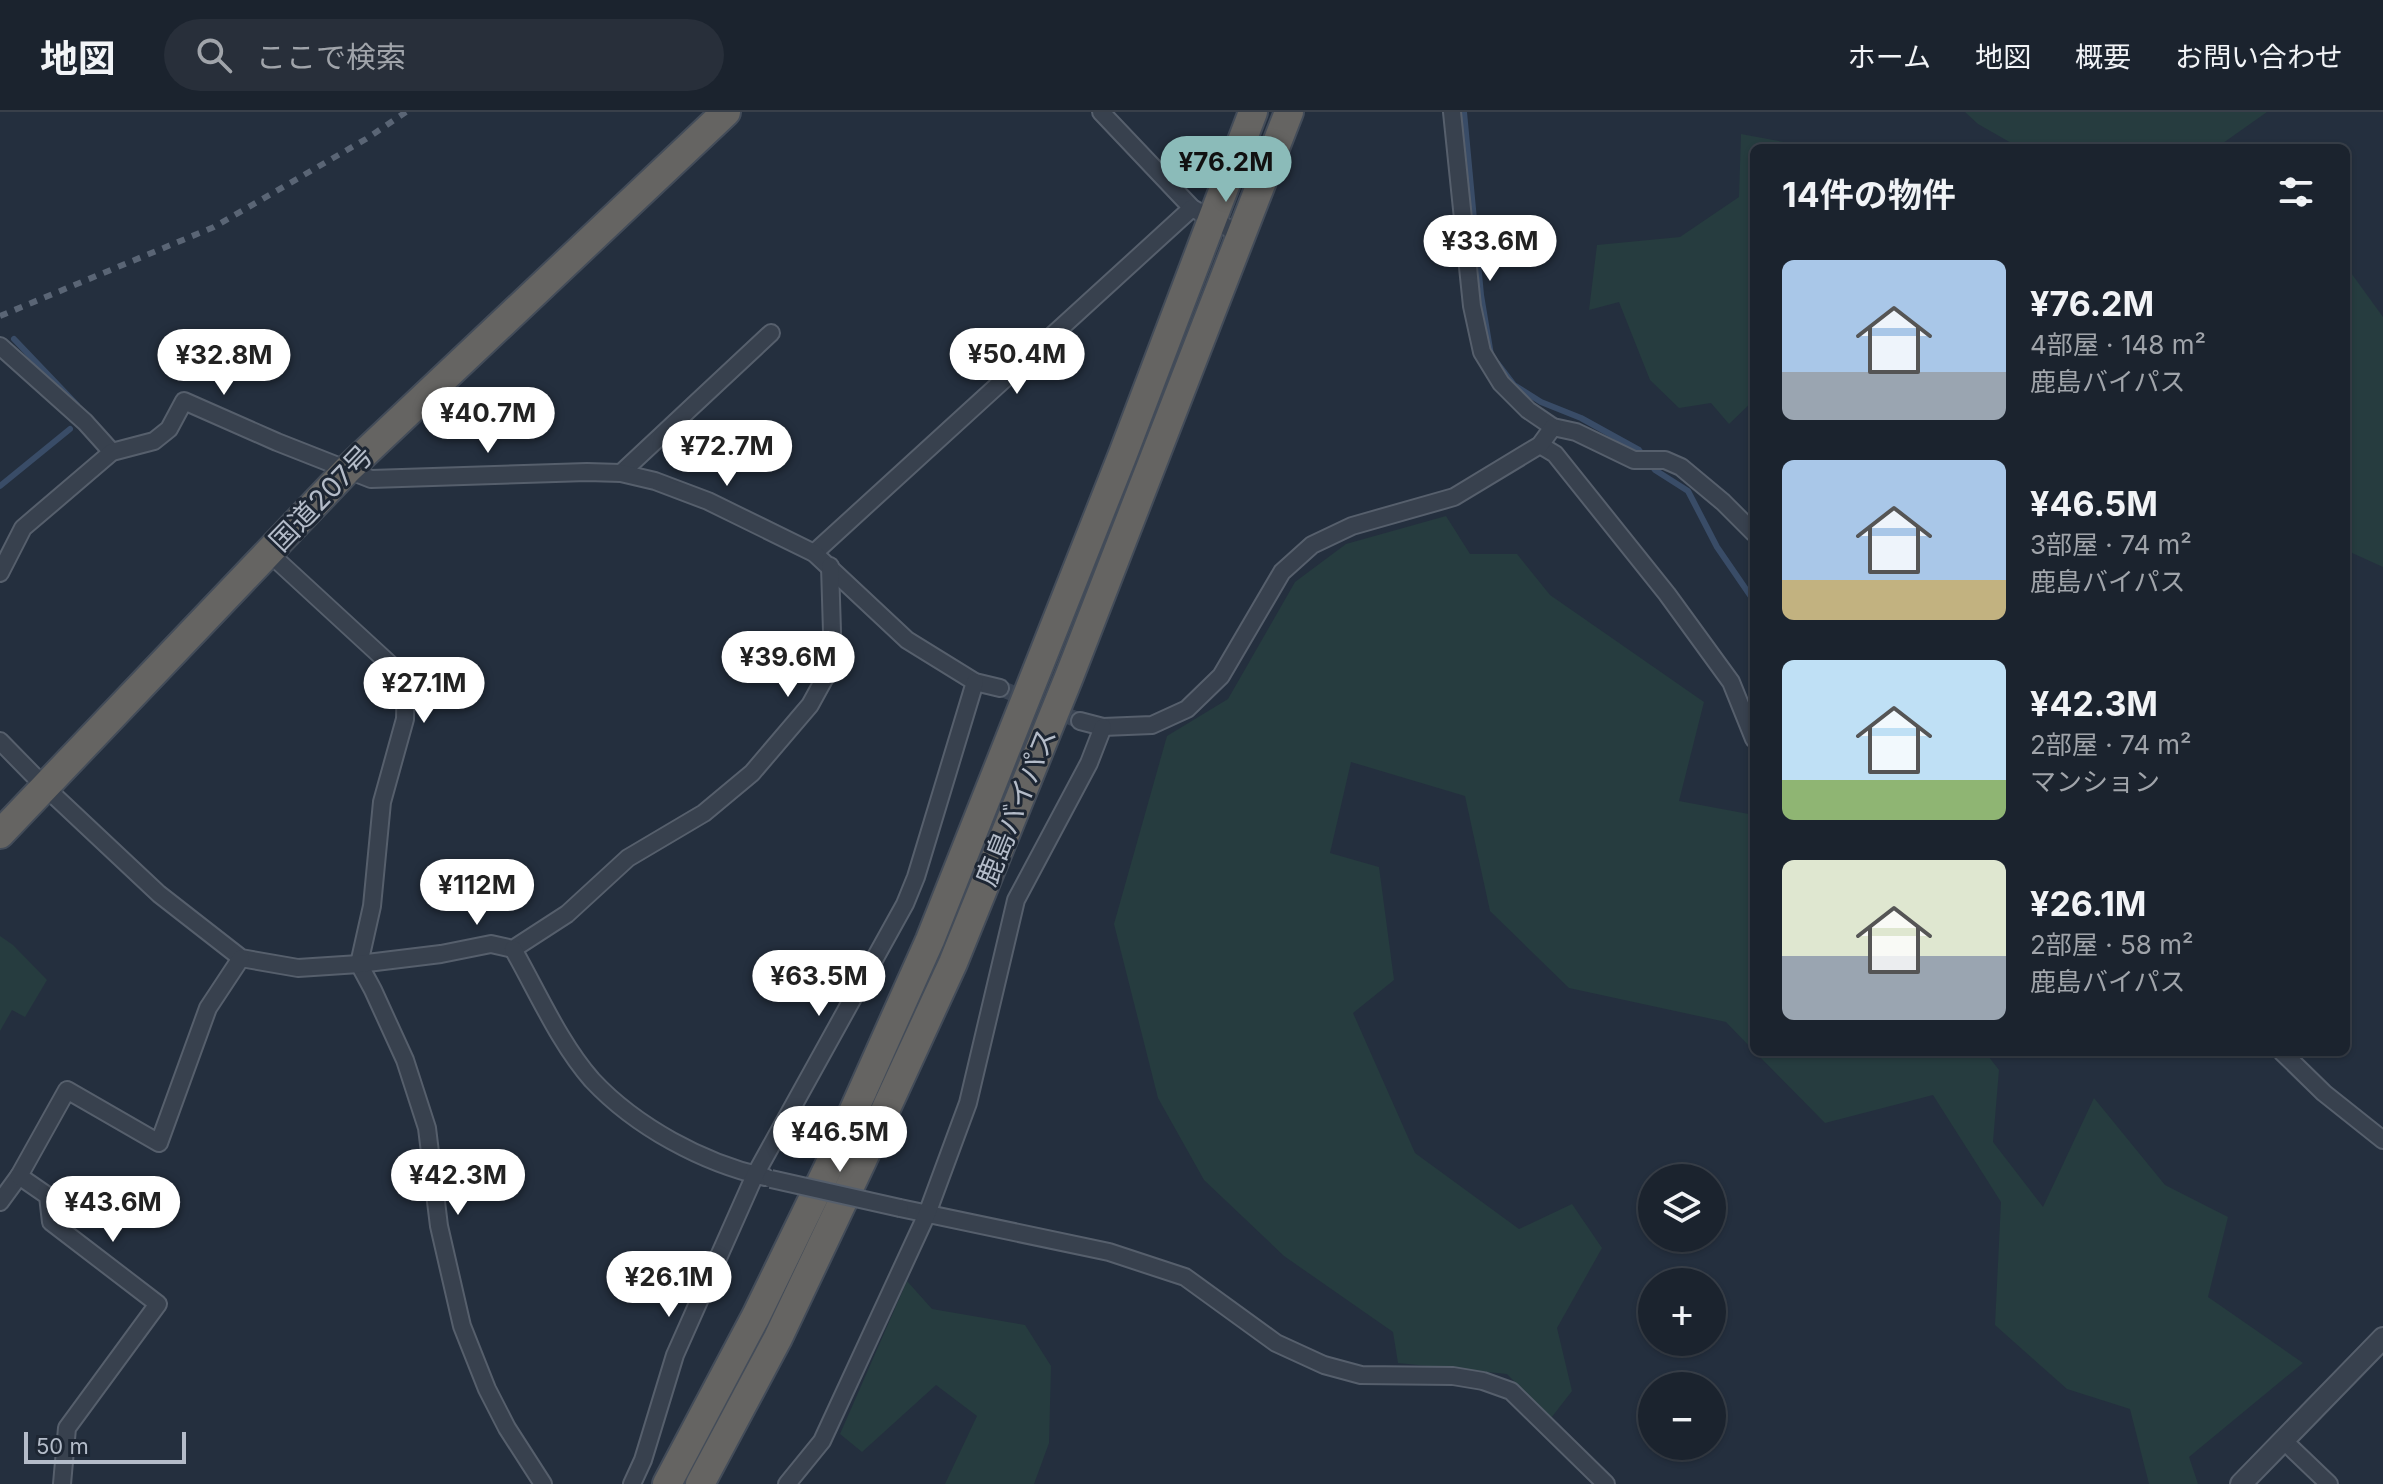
<!DOCTYPE html>
<html lang="ja">
<meta charset="utf-8">
<style>
body{margin:0;font-family:Inter,"Noto Sans JP",sans-serif;background:#282f3a;color:#f1f3f6;height:100vh;display:flex;flex-direction:column;font-size:30px;white-space:nowrap}
*{box-sizing:border-box;margin:0}
p{font-size:26px;color:#a0a4aa}
.icon{flex:none;width:44px;height:44px;fill:none;stroke:currentColor;stroke-width:2;stroke-linecap:round;stroke-linejoin:round}
.map{position:relative;flex:1;overflow:hidden}
.sheet{position:absolute;left:1750px;top:32px;width:600px;height:912px;display:flex;flex-direction:column;background:#1b232e;border-radius:12px;box-shadow:0 2px 6px #0004,0 0 0 2px #39404a}
.sheet>*{flex:none}
.buttons{position:absolute;left:1638px;top:1052px;display:grid;gap:16px}
.buttons a{display:grid;place-items:center;width:88px;height:88px;border-radius:50%;background:#1b232e;box-shadow:0 2px 6px #0004,0 0 0 2px #39404a;font-size:40px}
.scale{position:absolute;left:24px;bottom:20px;width:162px;box-sizing:border-box;padding-left:8px;border:4px solid #b4bcc9;border-top:0;font-size:22px;line-height:28px;white-space:nowrap;color:#b4bcc9;-webkit-text-stroke:6px #1d2633;paint-order:stroke}
.price{position:absolute;translate:-50% -68px;padding:0 18px;border-radius:28px;background:#fff;color:#222;font-size:26px;line-height:52px;filter:drop-shadow(0 2px 4px #0008)}
.price::after{content:'';position:absolute;left:50%;top:48px;width:24px;height:18px;margin-left:-12px;background:inherit;clip-path:polygon(0 0,100% 0,50% 100%)}
.price.selected{background:#8bbbb9;color:#111}
ul{padding:0;list-style:none}
li{display:flex;align-items:center;gap:24px;height:200px;padding:0 32px}
li span{display:grid;place-items:center;flex:none;width:224px;height:160px;border-radius:12px;color:#555}
li>.icon{margin-inline-start:auto}
span .icon{width:96px;height:96px;fill:#fffc;stroke-width:1}
li b{font-size:34px}
h2{display:flex;justify-content:space-between;align-items:center;height:96px;padding:0 32px;font-size:34px}
header{display:flex;align-items:center;gap:48px;box-sizing:border-box;height:112px;padding:0 40px;background:#1b232e;border-bottom:2px solid #39404a}
header strong{font-size:38px}
nav{display:flex;gap:44px;margin-inline-start:auto;font-size:28px}
.search{width:560px;height:72px;background:#282f3a;display:flex;align-items:center;gap:20px;box-sizing:border-box;padding:0 28px;border-radius:44px;color:#a0a4aa;font-size:30px}
.map>svg:first-child{display:block}
.green{fill:#263c3f}
.lines{fill:none;stroke-linecap:round;stroke-linejoin:round}
.stream{stroke:#394c67;stroke-width:6}
.minor-tunnel{stroke:#3a4453;stroke-width:16;stroke-dasharray:16 8;stroke-linecap:butt}
.minor-casing{stroke:#565f6c;stroke-width:20}
.tertiary-casing{stroke:#565f6c;stroke-width:24}
.trunk-casing{stroke:#434c59;stroke-width:32}
.minor{stroke:#38414e;stroke-width:16}
.tertiary{stroke:#38414e;stroke-width:20}
.trunk{stroke:#656462;stroke-width:28}
.rail{stroke:#5a6575;stroke-width:6;stroke-dasharray:8 8;stroke-linecap:butt}
.minor-bridge-casing{stroke:#565f6c;stroke-width:20;stroke-linecap:butt}
.minor-bridge{stroke:#38414e;stroke-width:16}
.labels{text-anchor:middle;dominant-baseline:central;stroke-width:6;stroke-linejoin:round;paint-order:stroke}
.street-label{font-size:28px;fill:#b4bcc9;stroke:#1d2633}
</style>
<header>
<strong>地図</strong>
<div class="search"><svg class="icon" aria-label="search" viewBox="0 0 24 24"><circle cx="10" cy="10" r="6"/><path d="M15 15l6 6"/></svg>ここで検索</div>
<nav><a>ホーム</a><a>地図</a><a>概要</a><a>お問い合わせ</a></nav>
</header>
<div class="map">
<svg width="2383" height="1372" viewBox="0 0 2383 1372">
<rect width="100%" height="100%" fill="#242f3e"/>
<!-- green -->
<g class="green">
<polygon points="1965,0 2267,0 2216,36 2020,36 1978,12"/>
<polygon points="1741,22 1789,31 1796,36 1754,36 1754,288 1729,312 1711,291 1679,296 1650,268 1619,190 1589,198 1597,133 1680,125 1739,85"/>
<polygon points="2346,154 2383,205 2383,455 2350,440 2346,421"/>
<polygon points="1446,404 1470,442 1517,442 1550,483 1704,590 1679,689 1754,703 1754,939 1726,910 1569,876 1490,799 1465,684 1351,650 1330,741 1379,755 1394,868 1353,901 1415,1041 1519,1117 1572,1092 1602,1136 1557,1216 1572,1279 1551,1306 1507,1262 1398,1251 1393,1220 1284,1144 1204,1068 1158,986 1114,812 1167,624 1228,587 1295,470 1346,432"/>
<polygon points="0,824 13,833 47,868 25,905 12,898 0,919"/>
<polygon points="1755,940 1985,940 1999,958 1993,1030 2043,1095 2094,986 2165,1073 2228,1105 2208,1185 2303,1251 2189,1345 2198,1372 2149,1372 2130,1297 2067,1277 1995,1213 2001,1090 1933,983 1825,1011"/>
<polygon points="907,1169 932,1197 1025,1213 1051,1254 1049,1331 1034,1372 945,1372 977,1304 936,1273 862,1340 840,1322"/>
</g>
<g class="lines">
<!-- stream -->
<g class="stream">
<polyline points="1464,0 1481,183 1491,243"/>
<polyline points="14,227 77,293"/>
<polyline points="1498,252 1514,273 1541,290 1581,306 1639,338 1655,358 1688,379 1717,435 1754,489"/>
<polyline points="0,374 70,317"/>
</g>
<!-- minor-tunnel -->
<polyline class="minor-tunnel" points="1000,576 1080,609"/>
<!-- minor casing -->
<g class="minor-casing">
<g id="minor">
<polyline points="1101,0 1192,96 1241,123"/>
<polyline points="1452,0 1472,194 1482,240 1501,271 1528,298 1553,315 1576,320 1634,348 1665,348 1681,355 1723,390 1754,421"/>
<polyline points="0,234 85,310 112,340"/>
<polyline points="1540,333 1555,342 1667,482 1731,570 1754,627"/>
<polyline points="621,361 771,221"/>
<polyline points="268,440 406,567 405,607 382,690 372,794 359,852 373,878 405,948 427,1016 439,1114 462,1214 487,1277 507,1316 543,1372"/>
<polyline points="814,441 1192,96"/>
<polyline points="0,461 23,416 112,340 154,329 169,317 184,289 277,330 371,367 587,360 621,361 655,369 708,389 814,441 907,528 975,570 1000,576"/>
<polyline points="1080,609 1103,615 1152,613 1187,597 1221,564 1282,460 1312,433 1352,414 1454,385 1540,333 1553,315"/>
<polyline points="0,629 45,675 159,782 241,846 298,856 359,852 441,842 491,832 513,837 567,802 628,746 704,701 752,661 810,593 827,562 832,520 830,454"/>
<path d="M513 837C537 879 560 932 592 968 636 1015 703 1051 765 1065"/>
<polyline points="2282,940 2324,981 2383,1028"/>
<polyline points="0,1090 19,1064"/>
<polyline points="900,1096 1109,1140 1185,1165 1276,1231 1324,1253 1361,1263 1453,1264 1483,1269 1511,1279 1606,1372"/>
<polyline points="2283,1328 2329,1372"/>
<polyline points="62,1372 67,1316 158,1192 51,1110 48,1084 19,1064 67,978 159,1031 208,896 241,846"/>
<polyline points="632,1372 643,1348 675,1243 755,1063 905,792 916,765 975,570"/>
<polyline points="787,1372 822,1329 927,1102 968,991 1016,788 1089,651 1103,615"/>
</g>
</g>
<!-- tertiary casing -->
<g class="tertiary-casing">
<polyline id="tertiary" points="2241,1372 2383,1226"/>
</g>
<!-- trunk casing -->
<g class="trunk-casing">
<g id="trunk">
<polyline points="0,722 348,357 726,0"/>
<polyline points="667,1372 756,1204 828,1056 930,828 1123,342 1253,0"/>
<polyline points="700,1372 778,1226 861,1051 953,851 1069,565 1289,0"/>
</g>
</g>
<!-- minor -->
<use href="#minor" class="minor"/>
<!-- tertiary -->
<use href="#tertiary" class="tertiary"/>
<!-- trunk -->
<use href="#trunk" class="trunk"/>
<!-- rail -->
<polyline class="rail" points="0,204 214,115 366,27 406,0"/>
<!-- minor-bridge casing -->
<g class="minor-bridge-casing">
<polyline id="minor-bridge" points="771,1067 900,1096"/>
</g>
<!-- minor-bridge -->
<use href="#minor-bridge" class="minor-bridge"/>
</g>
<g class="labels">
<!-- street labels -->
<g class="street-label">
<text transform="translate(321 386) rotate(-46)">国道207号</text>
<text transform="translate(1016 695) rotate(-68)">鹿島バイパス</text>
</g>
</g>
</svg>
<div class="buttons">
<a><svg class="icon" aria-label="layers" viewBox="0 0 24 24"><path d="M12 4l9 5-9 5-9-5zM3 14l9 5 9-5"/></svg></a>
<a>+</a>
<a>−</a>
</div>
<div class="scale">50 m</div>
<b class="price selected" style="left:1226px;top:92px">¥76.2M</b>
<b class="price" style="left:1490px;top:171px">¥33.6M</b>
<b class="price" style="left:1017px;top:284px">¥50.4M</b>
<b class="price" style="left:224px;top:285px">¥32.8M</b>
<b class="price" style="left:488px;top:343px">¥40.7M</b>
<b class="price" style="left:727px;top:376px">¥72.7M</b>
<b class="price" style="left:788px;top:587px">¥39.6M</b>
<b class="price" style="left:424px;top:613px">¥27.1M</b>
<b class="price" style="left:477px;top:815px">¥112M</b>
<b class="price" style="left:819px;top:906px">¥63.5M</b>
<b class="price" style="left:840px;top:1062px">¥46.5M</b>
<b class="price" style="left:458px;top:1105px">¥42.3M</b>
<b class="price" style="left:113px;top:1132px">¥43.6M</b>
<b class="price" style="left:669px;top:1207px">¥26.1M</b>
<section class="sheet">
<h2>14件の物件<svg class="icon" aria-label="filters" viewBox="0 0 24 24"><path d="M4 7h16M4 17h16"/><circle cx="9" cy="7" r="2"/><circle cx="15" cy="17" r="2"/></svg></h2>
<ul>
<li><span style="background:linear-gradient(#a9c7e8 70%,#9aa5b1 0)"><svg class="icon" aria-label="home" viewBox="0 0 24 24"><path d="M3 11l9-7 9 7M6 9v11h12V9"/></svg></span><div><b>¥76.2M</b><p>4部屋 · 148 m²</p><p>鹿島バイパス</p></div></li>
<li><span style="background:linear-gradient(#a9c7e8 75%,#c2b280 0)"><svg class="icon" aria-label="home" viewBox="0 0 24 24"><path d="M3 11l9-7 9 7M6 9v11h12V9"/></svg></span><div><b>¥46.5M</b><p>3部屋 · 74 m²</p><p>鹿島バイパス</p></div></li>
<li><span style="background:linear-gradient(#bfe0f5 75%,#8fb573 0)"><svg class="icon" aria-label="home" viewBox="0 0 24 24"><path d="M3 11l9-7 9 7M6 9v11h12V9"/></svg></span><div><b>¥42.3M</b><p>2部屋 · 74 m²</p><p>マンション</p></div></li>
<li><span style="background:linear-gradient(#dfe7d0 60%,#9aa5b1 0)"><svg class="icon" aria-label="home" viewBox="0 0 24 24"><path d="M3 11l9-7 9 7M6 9v11h12V9"/></svg></span><div><b>¥26.1M</b><p>2部屋 · 58 m²</p><p>鹿島バイパス</p></div></li>
</ul>
</section>
</div>
